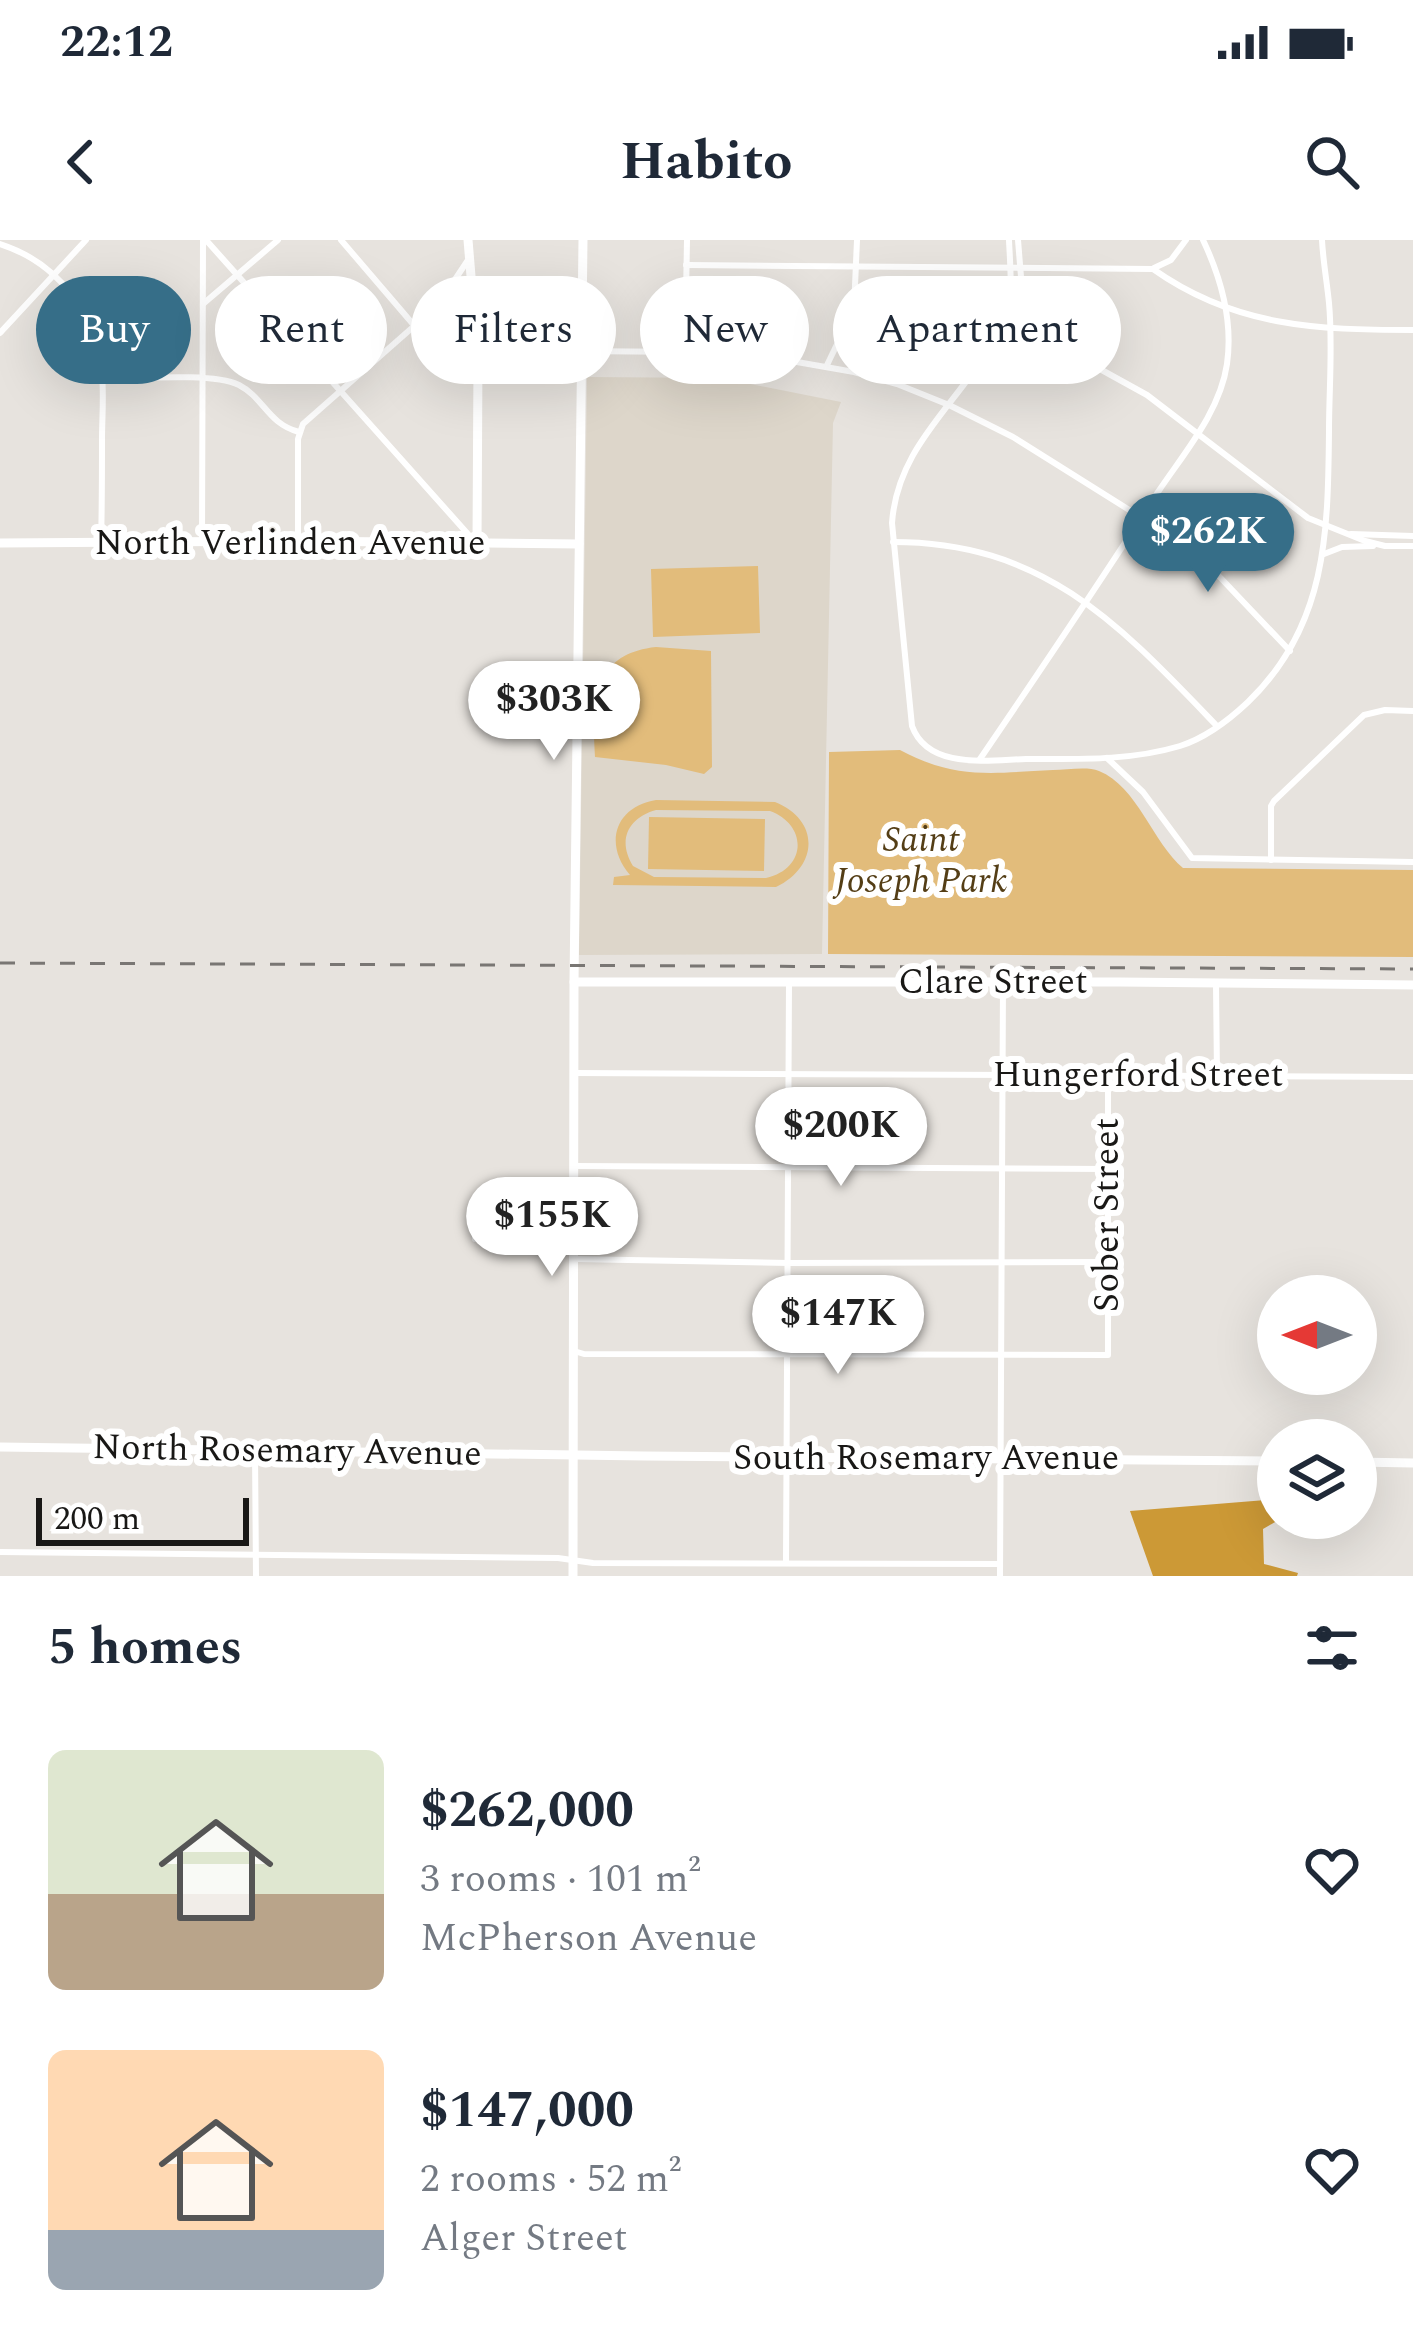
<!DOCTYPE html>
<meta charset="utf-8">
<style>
body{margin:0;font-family:Spectral,serif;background:#f6f6f7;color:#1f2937;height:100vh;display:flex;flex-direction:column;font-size:45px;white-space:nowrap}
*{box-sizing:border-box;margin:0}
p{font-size:39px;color:#747a83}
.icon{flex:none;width:66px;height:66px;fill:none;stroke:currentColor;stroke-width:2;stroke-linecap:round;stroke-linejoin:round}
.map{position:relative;height:1336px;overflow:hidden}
.side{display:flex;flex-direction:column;background:#fff;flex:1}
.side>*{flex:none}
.guide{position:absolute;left:36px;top:36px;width:1341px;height:108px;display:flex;gap:24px}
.needle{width:78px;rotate:270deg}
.fabs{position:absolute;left:1257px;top:1035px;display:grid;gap:24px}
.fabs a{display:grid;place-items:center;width:120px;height:120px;border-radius:50%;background:#fff;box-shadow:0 12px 48px #0002;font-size:60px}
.scale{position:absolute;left:36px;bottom:30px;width:213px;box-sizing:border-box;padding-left:12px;border:6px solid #191816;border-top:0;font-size:33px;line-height:42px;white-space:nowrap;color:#191816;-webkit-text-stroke:9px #fff;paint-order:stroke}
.price{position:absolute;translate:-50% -102px;padding:0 27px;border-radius:42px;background:#fff;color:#222;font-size:39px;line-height:78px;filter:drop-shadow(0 3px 6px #0008)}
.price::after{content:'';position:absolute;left:50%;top:72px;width:36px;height:27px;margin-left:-18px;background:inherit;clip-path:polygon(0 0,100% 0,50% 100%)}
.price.current{background:#366e88;color:#fff}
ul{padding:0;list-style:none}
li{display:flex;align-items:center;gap:36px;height:300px;padding:0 48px}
li span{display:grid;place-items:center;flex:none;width:336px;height:240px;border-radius:18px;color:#555}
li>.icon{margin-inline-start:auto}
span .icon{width:144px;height:144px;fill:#fffc;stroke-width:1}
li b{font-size:51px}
h2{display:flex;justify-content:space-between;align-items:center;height:144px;padding:0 48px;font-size:51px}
.tag{padding:0 42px;border-radius:54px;background:#fff;box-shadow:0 12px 48px #0002;font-size:42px;line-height:108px}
.tag.current{background:#366e88;color:#fff}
.status{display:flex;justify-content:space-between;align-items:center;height:84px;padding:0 60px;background:#fff;direction:ltr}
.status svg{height:33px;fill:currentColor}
header{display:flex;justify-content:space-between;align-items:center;height:156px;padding:0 48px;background:#fff;font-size:54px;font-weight:700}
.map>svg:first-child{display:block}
.built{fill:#ddd6ca}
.green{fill:#e2bc7b;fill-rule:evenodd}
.forest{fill:#cc9936}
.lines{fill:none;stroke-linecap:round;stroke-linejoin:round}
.minor{stroke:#fff;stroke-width:6}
.tertiary{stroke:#fff;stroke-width:9}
.rail{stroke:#797673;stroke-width:3;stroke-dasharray:15 15;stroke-linecap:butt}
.labels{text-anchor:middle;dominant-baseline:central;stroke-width:12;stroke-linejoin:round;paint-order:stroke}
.street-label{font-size:36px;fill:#191816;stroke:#fff}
.park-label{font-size:36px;font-style:italic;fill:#543e16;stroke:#fff}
</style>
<div class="status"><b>22:12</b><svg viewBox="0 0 49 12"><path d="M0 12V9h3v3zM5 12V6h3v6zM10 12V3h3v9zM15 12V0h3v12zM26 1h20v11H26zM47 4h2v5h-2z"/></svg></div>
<header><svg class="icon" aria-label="back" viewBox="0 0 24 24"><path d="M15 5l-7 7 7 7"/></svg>Habito<svg class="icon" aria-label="search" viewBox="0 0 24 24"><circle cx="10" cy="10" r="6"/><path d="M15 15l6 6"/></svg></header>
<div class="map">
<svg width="1413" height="1336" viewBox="0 0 1413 1336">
<rect width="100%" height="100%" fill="#e7e3de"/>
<!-- built -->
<polygon class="built" points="587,137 720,138 841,162 833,183 822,714 579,715"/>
<!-- green -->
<g class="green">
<polygon points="758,326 760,393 653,397 651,329"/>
<path d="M656 407 711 411 712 527 704 534 666 525 595 517C592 464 591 414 656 407Z"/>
<path d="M900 510C956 540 992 533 1053 530 1067 530 1087 526 1099 531 1137 546 1153 603 1183 628L1413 630V717L828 714 829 512Z"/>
<path d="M656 560 775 562C820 580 819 626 776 647L613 645 614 637 630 635C604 605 614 567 656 560ZM656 570 770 571C808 585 807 629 766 638L654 637 633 626C617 600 628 578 656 570Z"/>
<polygon points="649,577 765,579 764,631 648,629"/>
</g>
<!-- forest -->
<polygon class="forest" points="1278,1259 1278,1278 1282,1278 1263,1289 1264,1324 1298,1333 1297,1336 1153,1336 1130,1271"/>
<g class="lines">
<!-- minor -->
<g class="minor">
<polyline points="206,0 475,302"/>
<polyline points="341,0 424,97 443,110 694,112 757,115 854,132 897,144 949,165 1013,197 1158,288 1215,332 1290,411"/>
<polyline points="857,0 854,69 872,109 895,141"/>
<path d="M1009 0C1010 24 1013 51 1007 74 1003 89 993 102 985 115 948 172 897 212 892 283L912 486C928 530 988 520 1026 519 1077 519 1130 521 1180 506 1205 498 1229 480 1248 462 1327 386 1328 293 1329 191 1329 149 1333 106 1329 63 1327 42 1323 21 1322 0"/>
<path d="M0 4C59 23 96 74 102 135 104 156 102 179 102 200 102 234 102 268 101 302"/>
<path d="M686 25 1153 29C1235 87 1317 90 1413 90"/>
<polyline points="1154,28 1171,20 1186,0"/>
<polyline points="203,64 278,0"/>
<polyline points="0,93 86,0"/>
<polyline points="1017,105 1025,86 1018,0"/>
<polyline points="685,110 687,0"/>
<polyline points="983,121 1017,105 1046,107 1080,118 1147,155 1308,278 1365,301 1385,306 1413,306"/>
<polyline points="827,125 854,69"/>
<path d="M103 139C136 139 211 132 239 145 264 158 268 184 299 192"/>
<polyline points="1351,294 1413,296"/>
<polyline points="298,301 298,199 303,184 438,65 468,20"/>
<polyline points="202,302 203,0"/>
<path d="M893 302C1044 302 1119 384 1216 485"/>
<polyline points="1324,314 1342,307 1373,306"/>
<polyline points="1107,518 1143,552 1192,618 1413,622"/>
<path d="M980 519C1040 431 1100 342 1158 252 1184 213 1220 172 1227 124 1233 82 1221 38 1203 0"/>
<polyline points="1271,620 1271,566 1274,561 1364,475 1385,470 1413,471"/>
<polyline points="1216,744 1217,836"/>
<polyline points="574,833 1413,837"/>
<polyline points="574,926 1107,929"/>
<polyline points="475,999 574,1001"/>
<polyline points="574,1019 789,1023 1107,1022"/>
<polyline points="574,1111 584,1114 1108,1115 1108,835"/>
<polyline points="255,1211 256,1336"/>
<polyline points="0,1312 558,1318 593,1323 1000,1324"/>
<polyline points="786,1321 789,743"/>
<polyline points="1000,1336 1003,743"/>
</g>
<!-- tertiary -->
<g class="tertiary">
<polyline points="468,0 478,120 477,303"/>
<polyline points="0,303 298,301 579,304"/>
<polyline points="574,742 1119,742 1413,745"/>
<polyline points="0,1207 644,1216 1278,1221"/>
<polyline points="1356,1222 1413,1223"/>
<polyline points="573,1336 574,742 583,0"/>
</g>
<!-- rail -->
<polyline class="rail" points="0,723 1413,729"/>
</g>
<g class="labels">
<!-- street labels -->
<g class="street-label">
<text x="290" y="303">North Verlinden Avenue</text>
<text x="993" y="742">Clare Street</text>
<text x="1138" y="835">Hungerford Street</text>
<text transform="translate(1107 975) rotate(-90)">Sober Street</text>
<text transform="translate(287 1211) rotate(1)">North Rosemary Avenue</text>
<text x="926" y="1218">South Rosemary Avenue</text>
</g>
<!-- park labels -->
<g class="park-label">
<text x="921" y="600">Saint<tspan x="921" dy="41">Joseph Park</tspan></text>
</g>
</g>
</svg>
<div class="fabs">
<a><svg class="needle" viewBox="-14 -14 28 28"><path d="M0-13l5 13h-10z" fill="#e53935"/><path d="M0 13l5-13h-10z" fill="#747a83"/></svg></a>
<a><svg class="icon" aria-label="layers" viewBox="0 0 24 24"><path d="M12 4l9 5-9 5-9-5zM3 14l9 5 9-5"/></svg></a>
</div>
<div class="scale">200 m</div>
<b class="price current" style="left:1208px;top:355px">$262K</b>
<b class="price" style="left:554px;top:523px">$303K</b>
<b class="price" style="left:841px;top:949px">$200K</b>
<b class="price" style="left:552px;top:1039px">$155K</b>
<b class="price" style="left:838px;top:1137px">$147K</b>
<div class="guide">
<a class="tag current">Buy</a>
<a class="tag">Rent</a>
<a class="tag">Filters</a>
<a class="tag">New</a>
<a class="tag">Apartment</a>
</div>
</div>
<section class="side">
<h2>5 homes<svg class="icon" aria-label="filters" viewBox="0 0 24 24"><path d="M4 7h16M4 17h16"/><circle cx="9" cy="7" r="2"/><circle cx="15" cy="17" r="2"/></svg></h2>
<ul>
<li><span style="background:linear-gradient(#dfe7d0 60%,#b9a48a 0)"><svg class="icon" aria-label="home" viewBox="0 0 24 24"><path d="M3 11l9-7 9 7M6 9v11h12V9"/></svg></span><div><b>$262,000</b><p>3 rooms · 101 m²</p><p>McPherson Avenue</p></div><svg class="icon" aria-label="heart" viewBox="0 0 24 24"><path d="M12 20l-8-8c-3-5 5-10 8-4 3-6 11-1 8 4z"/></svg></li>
<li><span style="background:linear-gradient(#ffd9b3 75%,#9aa5b1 0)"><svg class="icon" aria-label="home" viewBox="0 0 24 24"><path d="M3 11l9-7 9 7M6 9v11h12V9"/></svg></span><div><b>$147,000</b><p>2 rooms · 52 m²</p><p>Alger Street</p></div><svg class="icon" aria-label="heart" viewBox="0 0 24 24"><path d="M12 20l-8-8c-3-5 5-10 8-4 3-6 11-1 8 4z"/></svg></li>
</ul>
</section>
